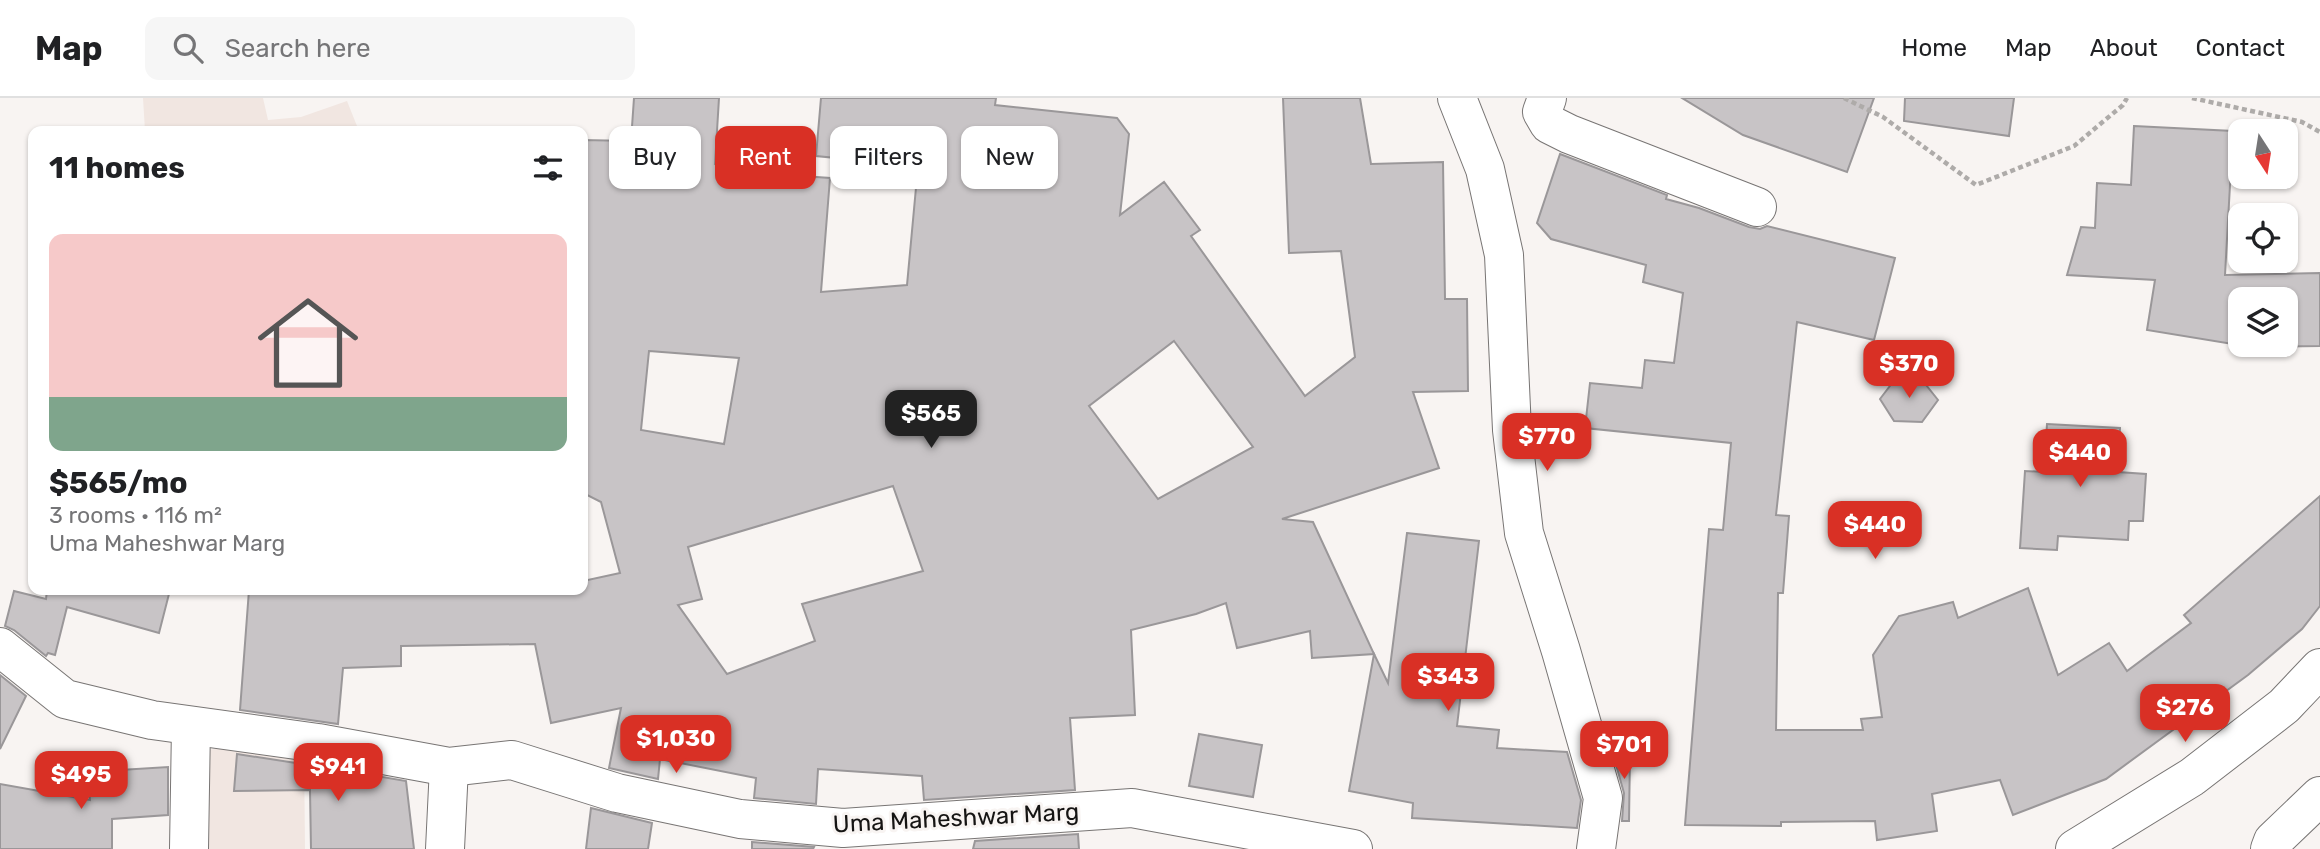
<!DOCTYPE html>
<meta charset="utf-8">
<style>
body{margin:0;font-family:Rubik,sans-serif;background:#f6f6f6;color:#202124;height:100vh;display:flex;flex-direction:column;font-size:26px;white-space:nowrap}
*{box-sizing:border-box;margin:0}
p{font-size:23px;color:#757577}
.icon{flex:none;width:38px;height:38px;fill:none;stroke:currentColor;stroke-width:2;stroke-linecap:round;stroke-linejoin:round}
.map{position:relative;flex:1;overflow:hidden}
.side{position:absolute;left:28px;top:28px;width:560px;height:469px;display:flex;flex-direction:column;background:#fff;border-radius:14px;box-shadow:0 2px 5px #0004}
.side>*{flex:none}
.top-card{position:absolute;left:609px;top:28px;width:665px;height:63px;display:flex;gap:14px}
.needle{width:46px;rotate:168deg}
.controls{position:absolute;left:2228px;top:21px;display:grid;gap:14px}
.controls a{display:grid;place-items:center;width:70px;height:70px;border-radius:14px;background:#fff;box-shadow:0 2px 5px #0004;font-size:35px}
.price{position:absolute;translate:-50% -60px;padding:0 16px;border-radius:14px;background:#d93025;color:#fff;font-size:23px;line-height:46px;filter:drop-shadow(0 2px 4px #0008)}
.price::after{content:'';position:absolute;left:50%;top:42px;width:21px;height:16px;margin-left:-10px;background:inherit;clip-path:polygon(0 0,100% 0,50% 100%)}
.price.on{background:#222;color:#fff}
ul{padding:0;list-style:none}
li{display:grid;align-content:center;gap:14px;height:371px;padding:0 21px}
li span{display:grid;place-items:center;height:217px;border-radius:14px;color:#555}
li>.icon{margin-inline-start:auto}
span .icon{width:126px;height:126px;fill:#fffc;stroke-width:1}
li b{font-size:30px}
h2{display:flex;justify-content:space-between;align-items:center;height:84px;padding:0 21px;font-size:30px}
.pill{padding:0 24px;border-radius:14px;background:#fff;box-shadow:0 2px 5px #0004;font-size:24px;line-height:63px}
.pill.on{background:#d93025;color:#fff}
header{display:flex;align-items:center;gap:42px;box-sizing:border-box;height:98px;padding:0 35px;background:#fff;border-bottom:2px solid #e0e0e0}
header strong{font-size:33px}
nav{display:flex;gap:38px;margin-inline-start:auto;font-size:24px}
.search{width:490px;height:63px;background:#f6f6f6;display:flex;align-items:center;gap:18px;box-sizing:border-box;padding:0 24px;border-radius:14px;color:#757577;font-size:26px}
.map>svg:first-child{display:block}
.built{fill:#f1e6e1}
.building{fill:#c8c4c6;stroke:#9a9799;stroke-width:2;fill-rule:evenodd}
.lines{fill:none;stroke-linecap:round;stroke-linejoin:round}
.street-casing{stroke:#787574;stroke-width:40}
.secondary-casing{stroke:#787574;stroke-width:40}
.path{stroke:#aeaba9;stroke-width:4.5;stroke-dasharray:5 3.5;stroke-linecap:butt}
.street{stroke:#fff;stroke-width:38}
.secondary{stroke:#fff;stroke-width:38}
.labels{text-anchor:middle;dominant-baseline:central;stroke-width:6;stroke-linejoin:round;paint-order:stroke}
.street-label{font-size:24px;fill:#151413;stroke:#f8f4f2}
</style>
<header>
<strong>Map</strong>
<div class="search"><svg class="icon" aria-label="search" viewBox="0 0 24 24"><circle cx="10" cy="10" r="6"/><path d="M15 15l6 6"/></svg>Search here</div>
<nav><a>Home</a><a>Map</a><a>About</a><a>Contact</a></nav>
</header>
<div class="map">
<svg width="2320" height="751" viewBox="0 0 2320 751">
<rect width="100%" height="100%" fill="#f8f4f2"/>
<!-- built -->
<g class="built">
<polygon points="143,0 263,0 268,22 301,19 347,3 359,33 145,33"/>
<polygon points="304,648 305,751 191,751 189,652"/>
</g>
<!-- building -->
<g class="building">
<path d="M634 0H719L715 66 743 68V74L830 80 821 194 907 187 918 68 816 58 821 0H996L995 7 1117 20 1129 36 1120 117 1164 84 1200 132 1191 138 1305 298 1355 259 1341 153 1289 155 1283 0H1360L1371 66 1443 64 1445 201H1467L1468 293 1413 294 1439 370 1282 421 1313 424 1374 556 1312 560 1310 533 1237 550 1226 505 1196 516 1131 532 1135 617 1070 620 1075 692 924 702 922 678 818 671 816 706 754 700 756 680 660 661 658 681 609 670 621 610 551 625 535 546 401 548V568L343 570 338 626 240 612 249 492H341V495L583 492V483L620 475 601 404 583 395V42L631 43ZM1174 243 1253 349 1158 401 1089 308ZM649 253 739 260 724 346 641 332ZM893 388 923 473 802 506 815 543 727 576 678 507 702 501 688 449Z"/>
<polygon points="1682,0 1874,0 1847,74 1743,37"/>
<polygon points="1905,0 2014,0 2009,38 1904,23"/>
<path d="M2134 28 2233 33 2225 177 2320 175V248L2251 249 2147 232 2155 182 2067 177 2081 129 2095 130 2097 85 2131 87ZM2240 201H2286V247H2240Z"/>
<polygon points="1560,56 1667,97 1666,101 1699,110 1749,129 1760,131 1767,128 1895,160 1874,242 1797,224 1776,417 1789,418 1783,495 1778,495 1776,632 1863,632 1861,621 1882,619 1873,557 1899,518 1953,504 1958,520 2028,490 2058,577 2109,545 2127,573 2191,525 2184,517 2320,398 2320,508 2302,531 2248,577 2106,681 2013,717 2000,682 1932,696 1937,733 1877,742 1875,723 1781,724 1781,728 1685,727 1709,431 1723,432 1731,345 1585,330 1590,285 1642,290 1645,262 1674,265 1683,195 1643,184 1646,167 1551,141 1537,125"/>
<polygon points="1896,280 1922,282 1938,302 1922,324 1894,323 1880,301"/>
<polygon points="2047,326 2120,330 2118,374 2146,376 2143,423 2129,423 2128,442 2058,438 2057,452 2020,450 2025,373 2044,374"/>
<polygon points="1407,435 1479,443 1457,628 1499,632 1497,650 1567,654 1581,702 1577,730 1412,720 1413,705 1349,693 1374,556 1388,585"/>
<polygon points="47,492 170,492 159,535 67,509 55,557 48,555 46,558 14,532 5,528 14,493 46,501"/>
<polygon points="0,577 26,598 0,651"/>
<polygon points="1199,636 1262,647 1253,699 1189,688"/>
<polygon points="237,656 348,673 348,680 371,677 406,683 414,751 311,751 310,692 234,693"/>
<polygon points="1613,656 1630,657 1629,723 1622,723 1624,695"/>
<polygon points="168,669 168,717 112,721 112,751 0,751 0,686 90,702 88,674"/>
<polygon points="591,710 652,725 648,751 586,751"/>
<polygon points="1078,736 1079,751 973,751 975,743"/>
<polygon points="752,744 814,749 813,751 752,751"/>
</g>
<g class="lines">
<!-- street casing -->
<g class="street-casing">
<g id="street">
<polyline points="1457,0 1485,71 1504,157 1512,332 1524,435 1561,553 1603,700 1596,751"/>
<polyline points="1547,0 1542,14 1549,26 1569,36 1757,109"/>
<polyline points="0,549 65,601 152,622 318,645 449,669 512,662 617,695 740,721 843,730 1132,710 1353,751"/>
<polyline points="189,751 191,628"/>
<polyline points="445,751 449,669"/>
<polyline points="2270,751 2273,743 2320,698"/>
</g>
</g>
<!-- secondary casing -->
<g class="secondary-casing">
<polyline id="secondary" points="2075,751 2192,679 2284,608 2320,570"/>
</g>
<!-- path -->
<g class="path">
<polyline points="1844,0 1883,19 1976,87 2074,48 2123,7 2127,0"/>
<polyline points="2192,0 2302,24 2320,34"/>
</g>
<!-- street -->
<use href="#street" class="street"/>
<!-- secondary -->
<use href="#secondary" class="secondary"/>
</g>
<g class="labels">
<!-- street labels -->
<g class="street-label">
<text transform="translate(956 720) rotate(-3)">Uma Maheshwar Marg</text>
</g>
</g>
</svg>
<div class="controls">
<a><svg class="needle" viewBox="-14 -14 28 28"><path d="M0-13l5 13h-10z" fill="#e53935"/><path d="M0 13l5-13h-10z" fill="#757577"/></svg></a>
<a><svg class="icon" aria-label="locate" viewBox="0 0 24 24"><circle cx="12" cy="12" r="6"/><path d="M12 2v4M12 18v4M2 12h4M18 12h4"/></svg></a>
<a><svg class="icon" aria-label="layers" viewBox="0 0 24 24"><path d="M12 4l9 5-9 5-9-5zM3 14l9 5 9-5"/></svg></a>
</div>
<b class="price" style="left:1909px;top:302px">$370</b>
<b class="price on" style="left:931px;top:352px">$565</b>
<b class="price" style="left:1547px;top:375px">$770</b>
<b class="price" style="left:2080px;top:391px">$440</b>
<b class="price" style="left:1875px;top:463px">$440</b>
<b class="price" style="left:1448px;top:615px">$343</b>
<b class="price" style="left:2185px;top:646px">$276</b>
<b class="price" style="left:676px;top:677px">$1,030</b>
<b class="price" style="left:1624px;top:683px">$701</b>
<b class="price" style="left:338px;top:705px">$941</b>
<b class="price" style="left:81px;top:713px">$495</b>
<div class="top-card">
<a class="pill">Buy</a>
<a class="pill on">Rent</a>
<a class="pill">Filters</a>
<a class="pill">New</a>
</div>
<section class="side">
<h2>11 homes<svg class="icon" aria-label="filters" viewBox="0 0 24 24"><path d="M4 7h16M4 17h16"/><circle cx="9" cy="7" r="2"/><circle cx="15" cy="17" r="2"/></svg></h2>
<ul>
<li><span style="background:linear-gradient(#f6c9c9 75%,#7fa58c 0)"><svg class="icon" aria-label="home" viewBox="0 0 24 24"><path d="M3 11l9-7 9 7M6 9v11h12V9"/></svg></span><div><b>$565/mo</b><p>3 rooms · 116 m²</p><p>Uma Maheshwar Marg</p></div></li>
</ul>
</section>
</div>
